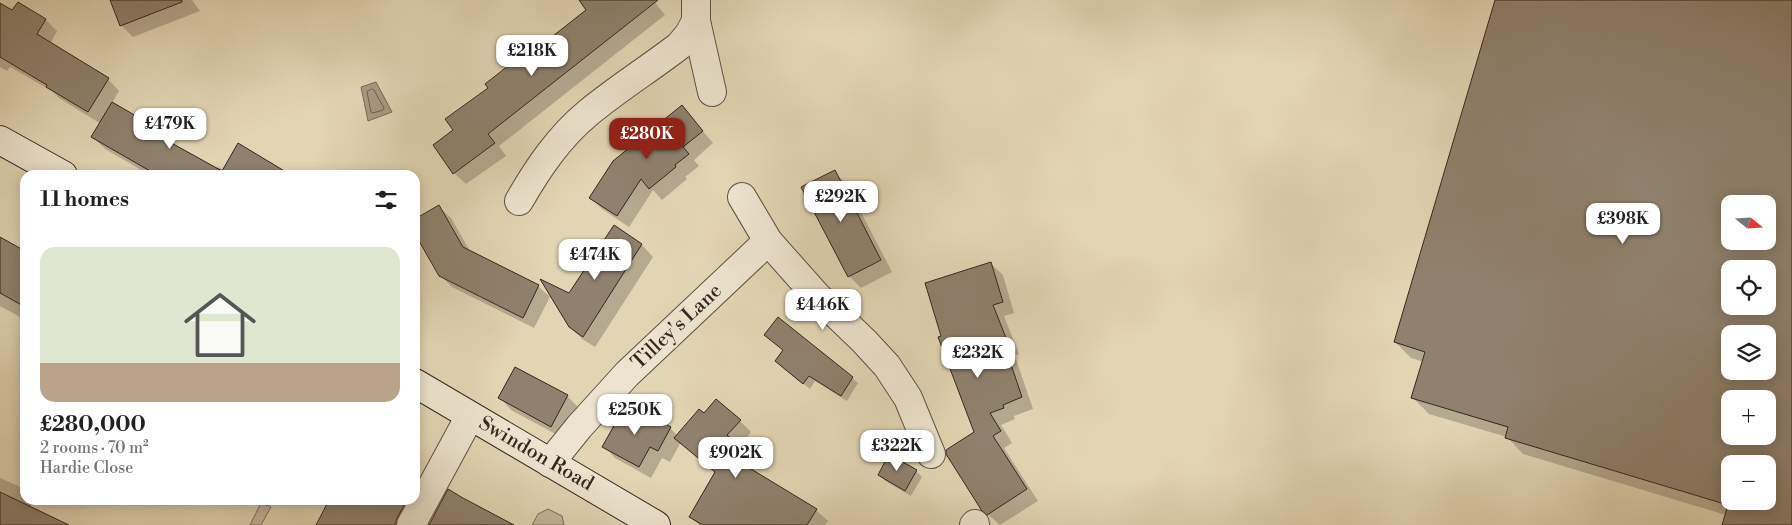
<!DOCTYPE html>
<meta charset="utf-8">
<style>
body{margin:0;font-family:"Libre Bodoni",serif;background:#f2f2f2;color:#202124;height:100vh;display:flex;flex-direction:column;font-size:19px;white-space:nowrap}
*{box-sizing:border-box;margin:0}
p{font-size:16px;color:#757577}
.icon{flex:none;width:28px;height:28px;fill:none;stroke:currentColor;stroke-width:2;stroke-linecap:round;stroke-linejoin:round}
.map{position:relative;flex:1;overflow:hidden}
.drawer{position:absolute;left:20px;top:170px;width:400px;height:335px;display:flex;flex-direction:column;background:#fff;border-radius:15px;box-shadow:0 2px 12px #0003}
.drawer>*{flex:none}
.needle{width:32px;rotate:108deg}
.buttons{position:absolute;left:1721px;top:195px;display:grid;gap:10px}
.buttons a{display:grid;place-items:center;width:55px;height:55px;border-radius:10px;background:#fff;box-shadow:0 2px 12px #0003;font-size:25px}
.price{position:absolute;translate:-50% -42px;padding:0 11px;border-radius:10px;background:#fff;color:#222;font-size:16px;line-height:32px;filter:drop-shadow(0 1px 2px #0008)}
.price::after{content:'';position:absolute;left:50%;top:30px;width:15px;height:11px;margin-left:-8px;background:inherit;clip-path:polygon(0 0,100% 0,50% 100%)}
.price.selected{background:#8f2418;color:#fff}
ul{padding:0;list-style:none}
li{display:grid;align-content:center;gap:10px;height:265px;padding:0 20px}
li span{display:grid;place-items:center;height:155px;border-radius:15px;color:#555}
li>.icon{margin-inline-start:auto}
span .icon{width:90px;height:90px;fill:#fffc;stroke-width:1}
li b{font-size:21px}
h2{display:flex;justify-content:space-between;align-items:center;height:60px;padding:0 20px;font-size:21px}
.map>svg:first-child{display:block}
.green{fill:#c5b79b;stroke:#7e6e5e}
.water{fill:#a89a82;stroke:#7a6c5b}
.shadow{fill:#0003;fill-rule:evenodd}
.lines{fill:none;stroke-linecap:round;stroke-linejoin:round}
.shore{stroke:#6f6051;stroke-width:1}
.building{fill:#8f816d;stroke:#362620;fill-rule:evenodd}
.minor-casing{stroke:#615245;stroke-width:30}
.secondary-casing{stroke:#362620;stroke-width:30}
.minor{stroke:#ece4ce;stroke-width:28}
.secondary{stroke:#ece4ce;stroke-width:28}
.labels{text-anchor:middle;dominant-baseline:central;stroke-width:4.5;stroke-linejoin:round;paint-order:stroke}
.street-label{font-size:20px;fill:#362620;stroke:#ece4ce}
</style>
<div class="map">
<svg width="1792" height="525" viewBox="0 0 1792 525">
<rect width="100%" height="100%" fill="#e2d5b4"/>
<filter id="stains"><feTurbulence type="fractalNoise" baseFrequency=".004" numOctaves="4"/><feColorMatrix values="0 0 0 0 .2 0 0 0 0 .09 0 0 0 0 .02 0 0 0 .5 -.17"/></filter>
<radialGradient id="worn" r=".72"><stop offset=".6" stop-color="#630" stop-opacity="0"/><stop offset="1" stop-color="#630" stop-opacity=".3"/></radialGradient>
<!-- green -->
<g class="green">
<polygon points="261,503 271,507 261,525 250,525"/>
<polygon points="548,509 562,516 564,525 532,525 538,514"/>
</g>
<!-- water -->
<polygon class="water" points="376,82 392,112 368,121 361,87"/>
<!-- shadow -->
<g class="shadow">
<polygon points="112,0 192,0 200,11 133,37 121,25"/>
<polygon points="601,0 653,0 665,15 499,146 506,156 466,184 454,173 455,130 540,49"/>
<path d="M1496 0H1792V525H1723L1726 515 1523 454 1507 437 1429 414 1413 398 1424 362 1411 358 1395 342ZM1730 204H1768V241H1730ZM1730 269H1768V306H1730ZM1730 334H1768V371H1730ZM1730 399H1768V436H1730ZM1730 464H1768V501H1730Z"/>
<polygon points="18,3 46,20 57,31 50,44 108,79 119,91 112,103 159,131 171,142 170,144 217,169 218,167 224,170 289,175 150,175 105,149 93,137 101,124 59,98 52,91 10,67 7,71 0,67 0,8 13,12"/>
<polygon points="681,106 713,143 694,160 699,166 685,177 687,179 662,200 653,190 629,227 602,209 591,198"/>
<polygon points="834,172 846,183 892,272 861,288 849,276"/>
<polygon points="439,207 451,218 470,251 538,286 550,297 534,328 452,287 440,275 415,232 415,220"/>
<polygon points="615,227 642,245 653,257 595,347 582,339 570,327"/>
<polygon points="0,238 25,252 25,311 23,310 20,317 0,306"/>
<polygon points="991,264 1003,275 1014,313 1004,316 1019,354 1015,356 1033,409 1014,416 1015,419 1001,425 1012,443 1004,448 1038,501 1000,525 983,510 975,432 942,337"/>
<polygon points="766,335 852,378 858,383 847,401 815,381 810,389 782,367 776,361 784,351"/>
<polygon points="567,396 579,408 563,438 511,410 500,398"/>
<polygon points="704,415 740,421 751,432 739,447 743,452 736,461 816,510 828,521 825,525 699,525 690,516 716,473 681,442 670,462 662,458 651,478 615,458 604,446 654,419 670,428 678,436"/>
<polygon points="916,471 922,477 911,496 885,481 879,475"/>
<polygon points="415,475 431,489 411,524 387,511 380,525 317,525 331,500 415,500"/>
<polygon points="0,478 23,488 25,490 25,500 34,500 30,508 67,525 0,525"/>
</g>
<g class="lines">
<!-- shore -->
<polygon class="shore" points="372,89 374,90 384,108 383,110 373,113 371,112 367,92"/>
</g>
<!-- building -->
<g class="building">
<polygon points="110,0 182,0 182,2 120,26"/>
<polygon points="579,0 658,0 488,134 495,143 453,174 433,145 453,130 445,119 488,88 485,84 536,44 539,47 586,10"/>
<path d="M1495 0H1792V525H1722L1728 505 1505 438 1508 427 1411 398 1425 352 1394 342ZM1730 204H1768V241H1730ZM1730 269H1768V306H1730ZM1730 334H1768V371H1730ZM1730 399H1768V436H1730ZM1730 464H1768V501H1730Z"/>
<polygon points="18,2 46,19 37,34 109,78 88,112 46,87 47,85 0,57 0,3 12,10"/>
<polygon points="112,102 160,130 157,135 222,171 238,143 291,175 157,175 91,137"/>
<polygon points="682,105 703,131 683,147 689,154 675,165 676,167 649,189 641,179 617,216 589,198 613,161"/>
<polygon points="835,170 881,260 848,277 801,187"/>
<polygon points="439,205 463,247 539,285 523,318 439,276 415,234 415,219"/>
<polygon points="614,225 642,244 583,337 569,327 540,279 569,293"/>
<polygon points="0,237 25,251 25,307 0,293"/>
<polygon points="991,262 1003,302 993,305 1008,343 1004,344 1022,397 1003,405 1004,408 990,413 1001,431 993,436 1027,489 987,515 982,511 946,454 946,450 974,432 938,337 941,336 925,283"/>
<polygon points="778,317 853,377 841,396 809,376 803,384 775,361 783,350 764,335"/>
<polygon points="515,367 568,395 551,427 498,398"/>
<polygon points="716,399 741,420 727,435 733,440 723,452 817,509 807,525 703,525 689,517 715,472 674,438 699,409 704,413"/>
<polygon points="625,406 651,420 654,418 671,427 658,451 650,447 639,467 602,447"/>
<polygon points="889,454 917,470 905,491 878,475"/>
<polygon points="448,489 463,498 514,525 429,525"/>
<polygon points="0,492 69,525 0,525"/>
<polygon points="329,500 407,500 397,518 395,525 316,525"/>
</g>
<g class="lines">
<!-- minor casing -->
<g class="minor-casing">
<g id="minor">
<polyline points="696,0 696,21 712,92"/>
<polyline points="742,197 768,241 816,295 864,341 887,366 908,398 931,454"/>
<path d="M519 201C538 168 559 137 588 113 617 89 649 69 679 46L689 34 696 21"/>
<polyline points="550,463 579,427 627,374 768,241"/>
<polyline points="411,525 470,416"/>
<polyline points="974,525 975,524"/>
</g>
</g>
<!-- secondary casing -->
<g class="secondary-casing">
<g id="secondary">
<polyline points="0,140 63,175"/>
<polyline points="415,383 656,525"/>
</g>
</g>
<!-- minor -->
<use href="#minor" class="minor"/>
<!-- secondary -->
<use href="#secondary" class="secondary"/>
</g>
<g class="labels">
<!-- street labels -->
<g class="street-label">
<text transform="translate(677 327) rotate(-43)">Tilley's Lane</text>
<text transform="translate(536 454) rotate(30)">Swindon Road</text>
</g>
</g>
<rect width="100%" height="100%" filter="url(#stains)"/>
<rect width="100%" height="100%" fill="url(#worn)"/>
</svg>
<div class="buttons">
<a><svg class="needle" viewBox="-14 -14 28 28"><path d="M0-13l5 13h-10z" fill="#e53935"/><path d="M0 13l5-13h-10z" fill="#757577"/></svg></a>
<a><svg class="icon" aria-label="locate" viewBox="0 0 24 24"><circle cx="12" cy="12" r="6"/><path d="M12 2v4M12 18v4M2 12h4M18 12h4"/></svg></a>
<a><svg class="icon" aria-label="layers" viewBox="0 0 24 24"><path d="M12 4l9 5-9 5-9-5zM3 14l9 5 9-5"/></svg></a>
<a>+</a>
<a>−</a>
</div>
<b class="price" style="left:532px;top:77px">£218K</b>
<b class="price" style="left:170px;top:150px">£479K</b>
<b class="price selected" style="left:647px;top:160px">£280K</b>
<b class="price" style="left:841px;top:223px">£292K</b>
<b class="price" style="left:1623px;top:245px">£398K</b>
<b class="price" style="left:595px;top:281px">£474K</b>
<b class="price" style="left:823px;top:331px">£446K</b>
<b class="price" style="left:978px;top:379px">£232K</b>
<b class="price" style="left:635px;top:436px">£250K</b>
<b class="price" style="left:897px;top:472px">£322K</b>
<b class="price" style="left:736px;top:479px">£902K</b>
<section class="drawer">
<h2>11 homes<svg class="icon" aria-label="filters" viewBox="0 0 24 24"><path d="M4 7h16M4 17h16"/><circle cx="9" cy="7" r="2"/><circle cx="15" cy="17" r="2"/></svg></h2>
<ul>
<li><span style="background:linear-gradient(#dfe7d0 75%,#b9a48a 0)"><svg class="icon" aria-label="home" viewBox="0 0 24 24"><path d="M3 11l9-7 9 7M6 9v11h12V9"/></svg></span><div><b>£280,000</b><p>2 rooms · 70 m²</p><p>Hardie Close</p></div></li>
</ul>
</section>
</div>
